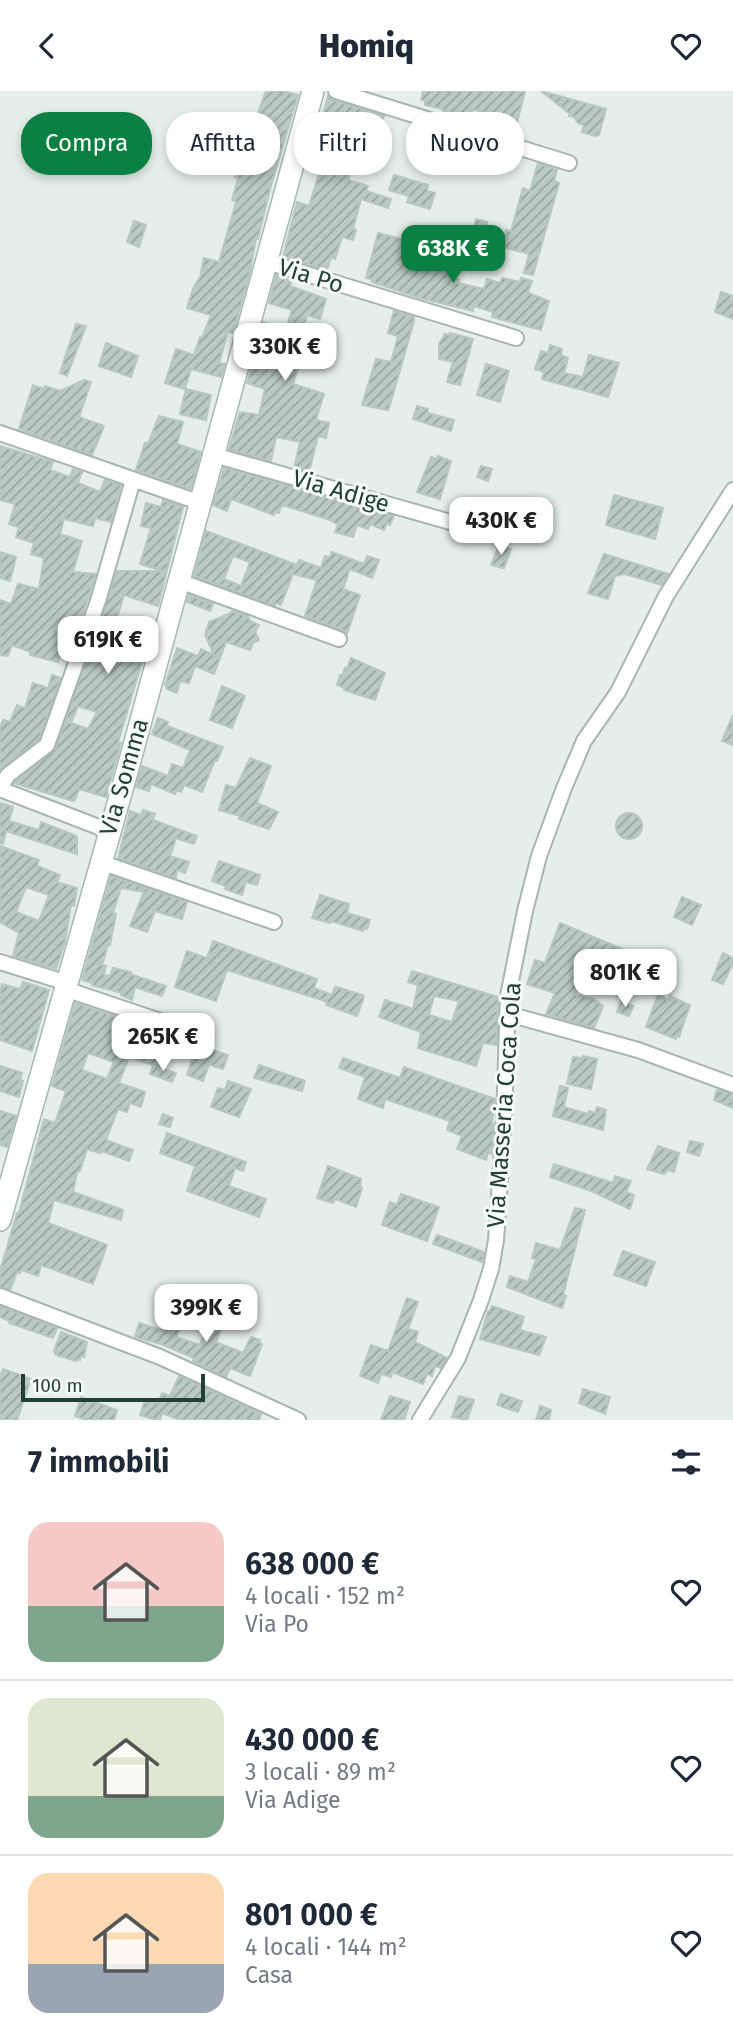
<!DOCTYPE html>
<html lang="it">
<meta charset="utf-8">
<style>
body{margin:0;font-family:"Fira Sans",sans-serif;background:#f6f6f7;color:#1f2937;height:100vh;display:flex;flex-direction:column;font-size:26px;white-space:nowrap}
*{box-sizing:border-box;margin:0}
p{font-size:23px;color:#747a83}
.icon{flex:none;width:38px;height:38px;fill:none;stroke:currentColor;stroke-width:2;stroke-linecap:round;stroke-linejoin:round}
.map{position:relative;height:1329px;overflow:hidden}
.details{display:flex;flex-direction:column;background:#fff;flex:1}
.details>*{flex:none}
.banner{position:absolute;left:21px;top:21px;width:691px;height:63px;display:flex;gap:14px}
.scale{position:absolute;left:21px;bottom:18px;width:184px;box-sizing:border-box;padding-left:7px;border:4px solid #234036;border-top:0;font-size:19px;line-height:24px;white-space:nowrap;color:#234036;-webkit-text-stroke:5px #f6faf8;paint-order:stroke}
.price{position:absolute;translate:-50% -60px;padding:0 16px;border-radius:14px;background:#fff;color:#222;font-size:23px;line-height:46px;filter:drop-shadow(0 2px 4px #0008)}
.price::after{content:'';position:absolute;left:50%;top:42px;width:21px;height:16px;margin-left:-10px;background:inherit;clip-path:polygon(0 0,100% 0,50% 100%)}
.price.current{background:#0b8043;color:#fff}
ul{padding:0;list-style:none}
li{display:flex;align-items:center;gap:21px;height:175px;padding:0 28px}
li+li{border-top:2px solid #e0e1e3}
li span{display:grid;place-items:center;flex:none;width:196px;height:140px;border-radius:21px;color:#555}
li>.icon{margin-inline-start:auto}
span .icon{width:84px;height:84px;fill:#fffc;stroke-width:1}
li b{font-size:30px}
h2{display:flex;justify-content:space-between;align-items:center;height:84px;padding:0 28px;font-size:30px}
.tag{padding:0 24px;border-radius:28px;background:#fff;box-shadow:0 4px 10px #0003;font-size:24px;line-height:63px}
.tag.current{background:#0b8043;color:#fff}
header{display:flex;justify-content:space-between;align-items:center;height:91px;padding:0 28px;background:#fff;font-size:32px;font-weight:800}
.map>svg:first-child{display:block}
.building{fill:url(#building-hatch);stroke:#b7c8c0;stroke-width:2;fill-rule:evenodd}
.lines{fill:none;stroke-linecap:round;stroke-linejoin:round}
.street-casing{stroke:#a7b6b0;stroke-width:18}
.secondary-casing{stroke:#a3bab0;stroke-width:24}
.street{stroke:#fff;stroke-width:14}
.secondary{stroke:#fff;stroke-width:21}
.labels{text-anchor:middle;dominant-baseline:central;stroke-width:6;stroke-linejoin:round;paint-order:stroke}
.street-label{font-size:24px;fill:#234036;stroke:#f6faf8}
</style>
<header><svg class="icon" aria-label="back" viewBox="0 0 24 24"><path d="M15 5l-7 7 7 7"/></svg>Homiq<svg class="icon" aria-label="heart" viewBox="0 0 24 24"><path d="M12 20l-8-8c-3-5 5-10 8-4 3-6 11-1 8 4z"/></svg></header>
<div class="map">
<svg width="733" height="1329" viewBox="0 0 733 1329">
<defs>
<pattern id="building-hatch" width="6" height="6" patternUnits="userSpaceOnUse" patternTransform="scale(1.75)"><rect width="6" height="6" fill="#bac9c2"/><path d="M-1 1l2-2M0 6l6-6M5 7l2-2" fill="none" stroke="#97a59e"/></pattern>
</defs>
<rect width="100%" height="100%" fill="#e5eee9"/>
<!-- building -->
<g class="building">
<polygon points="266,0 283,0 298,4 270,98 258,148 256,147 250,181 233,242 228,241 219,272 225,273 221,286 191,278 185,298 165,292 176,258 194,264 200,246 202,247 211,224 187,217 193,198 200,186 204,167 219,171 236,111 232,109 238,87 235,86"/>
<polygon points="423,0 525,0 515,40 492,31 494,24 473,18 470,29 443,22 443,18 425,14 425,10 421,9"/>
<polygon points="541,0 606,18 599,44 595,45 582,41 584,34 578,32 574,26 569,25 570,23"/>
<polygon points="328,5 333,9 384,25 379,41 358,35 348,70 350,71 349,76 352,76 348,89 368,95 366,100 391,108 388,117 361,108 353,138 356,139 353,149 342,146 335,168 331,166 327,179 283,166 297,111 309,115 328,54 318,51 322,36 320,36"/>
<polygon points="538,72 557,79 554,90 559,92 533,184 524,182 529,163 502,156 506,139 511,140 523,97 530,100"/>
<polygon points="394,84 428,94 427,100 435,102 430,118 407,111 409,105 389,99"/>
<polygon points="476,128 487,131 481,154 471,151"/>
<polygon points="134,130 146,134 139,156 127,151"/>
<polygon points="378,142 413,151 407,172 438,178 442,163 452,166 448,186 459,189 458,192 484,198 487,188 500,192 502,187 520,191 521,187 532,190 528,202 549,210 541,239 492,226 493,221 474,215 473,220 420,207 372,191 371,188 366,187"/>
<polygon points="276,184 292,189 290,195 326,208 320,228 307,224 302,242 323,248 319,262 322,264 318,277 300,271 293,293 324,303 316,329 329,332 326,347 318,345 309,381 294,377 300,351 276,346 271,370 229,358 240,321 259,324 265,298 247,292 256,259 275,265 260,243 263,231 286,238 292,219 269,212"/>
<polygon points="721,201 733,205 733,228 715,221"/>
<polygon points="394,220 414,226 414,230 390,314 388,319 362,314 376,268 391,271 398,245 388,242"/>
<polygon points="76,233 86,235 67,285 60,282"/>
<polygon points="450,242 473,248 460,294 447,291 453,271 439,268 439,253 445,243 449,244"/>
<polygon points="106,252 138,265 131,286 99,275"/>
<polygon points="550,254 562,258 561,264 568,267 564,282 583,286 589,264 619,272 608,306 542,288 544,281 535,278 541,260 548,262"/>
<polygon points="486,273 509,280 500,311 477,304"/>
<polygon points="84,289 91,291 79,326 104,335 92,364 19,338 33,294 44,298 45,295 60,300"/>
<polygon points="186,298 211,304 206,329 180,323"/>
<polygon points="417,315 428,318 428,322 454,329 451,340 413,328"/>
<polygon points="159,325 183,331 177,353 201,361 191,398 136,379 145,352 148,353"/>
<polygon points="0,355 53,371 50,379 70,386 73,378 82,381 78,392 100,401 105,389 121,394 111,431 95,427 93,435 64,428 60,443 82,450 73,481 96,483 70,561 61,559 58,571 30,564 31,561 12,554 8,565 0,564 0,509 11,513 18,493 39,498 44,467 31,463 34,452 16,446 19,436 9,433 15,413 0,409"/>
<polygon points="438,365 451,370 440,408 417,401 431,366 437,368"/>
<polygon points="481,375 492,378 488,390 477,386"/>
<polygon points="224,377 394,425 390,434 387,432 384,439 370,433 368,438 357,434 353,446 335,441 338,434 330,429 286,415 281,415 279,422 274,421 274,424 231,408 227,420 213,414"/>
<polygon points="614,404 663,417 655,448 606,434"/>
<path d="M163 409 183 416 158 515 124 504 116 530 151 541 118 651 121 652 106 706 79 698 75 709 73 710 14 692 56 657 117 480H164L140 473 151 437 141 435 146 412 161 416ZM78 615 97 621 88 638 71 632Z"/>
<path d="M206 440 297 474 299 469 321 477 325 465 330 466 332 461 364 473 367 465 379 469 372 487 350 478 343 498 360 504 347 543 342 539 305 525 317 489 293 483 281 514 276 512 275 515 194 485ZM233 465 250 471 241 495 224 488Z"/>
<polygon points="499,454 511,458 504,477 491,474"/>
<polygon points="0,461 16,466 10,490 0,487"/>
<polygon points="604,463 669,483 662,494 625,483 615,485 608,508 588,502"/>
<polygon points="189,504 213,513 210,520 187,511"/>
<polygon points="232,520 248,525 250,530 259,534 255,541 259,549 253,552 250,559 226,551 214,583 195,575 189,592 180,590 177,602 167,598 165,594 177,557 198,565 201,558 214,564 205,544 209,531 231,522"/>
<polygon points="351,567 385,582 375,609 344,599 345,597 337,594 340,584 342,585 345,577 347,578"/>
<polygon points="52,584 61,587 39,648 0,679 0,638 3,629 10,631 17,614 25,617 33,592 48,597"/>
<polygon points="222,595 245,605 232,637 210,629"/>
<polygon points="733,624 733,654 722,650"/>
<polygon points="158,627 168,631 167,635 223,656 217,670 215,669 202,701 184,694 181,701 177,699 175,703 151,693 149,700 136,696 142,675 168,685 172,673 183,677 190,659 152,643"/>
<polygon points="250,667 271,675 257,712 278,721 269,738 239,728 240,725 219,719 226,694 236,697"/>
<polygon points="0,712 13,716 9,730 39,739 41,731 74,744 77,746 77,763 6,740 3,753 0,752"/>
<polygon points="143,719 155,723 153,729 197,745 194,753 176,747 170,765 189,771 185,782 177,779 176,787 118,767 130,720 141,724"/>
<circle cx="629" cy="735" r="13"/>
<path d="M0 755 39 769 37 775 60 784 57 791 77 797 74 815 71 814 65 851 56 878 13 865 19 842 0 831ZM26 796 49 804 39 830 16 821Z"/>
<polygon points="219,770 260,784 257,794 246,791 242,804 225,798 226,795 212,790"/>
<polygon points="111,785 187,811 182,828 155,820 147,841 130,835 144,801 121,797 113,822 116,823 110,854 108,854 102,874 106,875 104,884 110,885 113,877 131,881 130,883 166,895 162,905 135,896 132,909 121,904 122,902 92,894 93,892 82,889"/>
<polygon points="320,804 349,813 347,822 370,829 367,838 364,837 363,840 331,830 330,832 312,827"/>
<polygon points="682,806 701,814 692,834 674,826"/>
<polygon points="560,832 625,859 620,875 600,868 594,883 583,879 575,904 594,908 603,915 594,937 546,923 555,902 527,893 535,869 545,872"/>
<polygon points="213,850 317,888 314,897 332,904 335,896 340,897 363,904 364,906 357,925 326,914 327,911 322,909 227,879 216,910 175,896 187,860 207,867"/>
<polygon points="723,862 733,867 733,872 723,893 712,889"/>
<path d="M412 880 498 906 497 954 483 952 476 975 418 957 421 941 379 926 385 909 413 918 418 894 408 891ZM434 905 459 910 452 931 429 924Z"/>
<polygon points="23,891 49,899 32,960 0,949 0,902 2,893 20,898"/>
<polygon points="658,904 669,909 670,905 690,914 679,946 677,945 676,948 646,936"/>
<polygon points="621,910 633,915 629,925 617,921"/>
<path d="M75 912 228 964 223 978 209 974 203 990 187 984 193 966 167 957 161 977 129 966 119 992 145 1001 141 1016 130 1012 127 1021 118 1018 106 1049 133 1059 129 1070 101 1060 100 1062 87 1058 80 1080 77 1081 73 1101 123 1119 121 1129 54 1109 48 1132 107 1154 93 1193 41 1174 38 1185 22 1179 20 1182 17 1181 10 1199 0 1196V1180L17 1122H19L44 1028 55 1032 66 1000 52 995ZM88 962 114 971 107 988 82 979Z"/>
<polygon points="583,965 597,968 591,998 567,993 573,966 582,967"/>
<polygon points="343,967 400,987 404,976 495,1008 492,1032 494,1033 492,1063 488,1062 486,1069 457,1058 462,1045 447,1039 450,1030 385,1008 383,1017 358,1008 365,986 339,977"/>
<polygon points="153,974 176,982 172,991 150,983"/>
<polygon points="259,974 305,990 302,1000 254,987"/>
<polygon points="0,975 22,982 20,989 23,990 19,1006 0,1000"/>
<polygon points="228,990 251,998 239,1026 211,1016 218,997 225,999"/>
<polygon points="560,995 568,997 564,1016 588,1023 589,1020 595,1022 597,1016 606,1019 603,1039 553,1025"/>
<polygon points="717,999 733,1003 733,1017 714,1009"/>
<polygon points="0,1020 16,1025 7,1056 0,1054"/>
<polygon points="163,1023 173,1027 170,1036 159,1033"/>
<polygon points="167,1042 246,1071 243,1080 235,1077 229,1095 266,1108 259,1126 187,1100 195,1075 160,1062"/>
<polygon points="690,1050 703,1053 699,1065 687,1061"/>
<polygon points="658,1055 679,1062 674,1081 668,1079 664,1083 647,1078"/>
<polygon points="554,1073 613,1092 615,1085 631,1090 626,1101 634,1104 630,1118 591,1100 550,1086"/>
<polygon points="328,1075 361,1088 360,1096 362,1097 356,1116 335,1108 333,1112 317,1107"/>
<polygon points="401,1103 439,1116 427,1150 382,1134 390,1111 397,1114"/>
<polygon points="575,1117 585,1119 563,1204 566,1205 562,1217 507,1196 510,1185 528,1191 536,1168 532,1167 536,1152 560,1159"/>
<polygon points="437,1144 482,1160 484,1162 482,1171 433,1153"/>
<polygon points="623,1160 655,1171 646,1195 614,1184"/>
<polygon points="407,1207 418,1211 408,1238 418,1241 415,1251 447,1267 441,1277 435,1275 432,1285 427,1283 423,1293 392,1281 391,1286 381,1283 378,1292 360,1285 371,1254 388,1260"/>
<polygon points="0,1215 57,1237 53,1247 9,1232 10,1230 0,1226"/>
<polygon points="492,1215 524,1226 520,1239 546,1246 539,1264 480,1248 488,1220 490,1220"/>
<polygon points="195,1216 226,1226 216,1251 243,1262 251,1246 260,1249 259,1252 262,1253 250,1285 230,1277 226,1286 193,1270 194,1267 161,1253 135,1246 139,1232 164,1240 166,1234 179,1239 176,1246 200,1254 207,1237 183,1229 187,1218 194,1220"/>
<polygon points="61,1241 87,1251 84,1266 81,1265 80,1269 77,1268 76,1270 56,1264 54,1260"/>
<polygon points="3,1278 31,1288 17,1329 0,1329 0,1286"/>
<polygon points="179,1285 261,1323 259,1329 180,1329 162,1322 160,1329 157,1329 140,1324 144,1312 147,1312 148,1309 158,1312 162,1302 170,1305"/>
<polygon points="583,1298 610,1306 605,1323 579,1312"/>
<polygon points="501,1303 522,1310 518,1321 497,1314"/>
<polygon points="390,1305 410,1311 404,1329 381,1329"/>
<polygon points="459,1305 474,1309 467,1329 452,1326"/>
<polygon points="81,1306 117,1319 114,1329 87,1329 75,1325"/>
<polygon points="540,1315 551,1319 549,1329 536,1329"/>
</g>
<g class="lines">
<!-- street casing -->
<g class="street-casing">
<g id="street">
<polyline points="336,0 569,72"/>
<polyline points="267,171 516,247"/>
<polyline points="0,342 201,412"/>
<polyline points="214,364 468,436"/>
<polyline points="179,490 339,548"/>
<polyline points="0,696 8,684 47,654 98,510 133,389"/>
<polyline points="0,698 109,740"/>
<polyline points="100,771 274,831"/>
<polyline points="0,871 67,892"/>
<polyline points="65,898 178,936"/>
<polyline points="508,923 638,959 733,994"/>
<polyline points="0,1205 160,1266 298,1329"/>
<polyline points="420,1329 458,1267 481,1209 491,1178 496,1149 504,1029 508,905 525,820 539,765 564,697 584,650 618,601 666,505 733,399"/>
</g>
</g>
<!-- secondary casing -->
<g class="secondary-casing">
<polyline id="secondary" points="0,1129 123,695 313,0"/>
</g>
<!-- street -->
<use href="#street" class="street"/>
<!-- secondary -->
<use href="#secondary" class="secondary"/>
</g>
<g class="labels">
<!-- street labels -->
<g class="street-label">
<text transform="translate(311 185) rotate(17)">Via Po</text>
<text transform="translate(341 400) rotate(16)">Via Adige</text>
<text transform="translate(124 686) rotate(-74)">Via Somma</text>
<text transform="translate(504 1014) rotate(-86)">Via Masseria Coca Cola</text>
</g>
</g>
</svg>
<div class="scale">100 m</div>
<b class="price current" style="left:453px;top:194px">638K €</b>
<b class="price" style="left:285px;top:292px">330K €</b>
<b class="price" style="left:501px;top:466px">430K €</b>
<b class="price" style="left:108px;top:585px">619K €</b>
<b class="price" style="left:625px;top:918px">801K €</b>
<b class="price" style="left:163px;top:982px">265K €</b>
<b class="price" style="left:206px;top:1253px">399K €</b>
<div class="banner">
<a class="tag current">Compra</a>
<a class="tag">Affitta</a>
<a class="tag">Filtri</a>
<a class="tag">Nuovo</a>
</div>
</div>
<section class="details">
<h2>7 immobili<svg class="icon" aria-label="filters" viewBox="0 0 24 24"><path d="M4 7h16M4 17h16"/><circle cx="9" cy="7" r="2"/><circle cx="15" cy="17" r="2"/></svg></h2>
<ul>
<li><span style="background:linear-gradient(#f6c9c9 60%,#7fa58c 0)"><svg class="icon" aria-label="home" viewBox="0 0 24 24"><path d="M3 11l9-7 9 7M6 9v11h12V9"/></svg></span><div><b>638 000 €</b><p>4 locali · 152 m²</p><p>Via Po</p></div><svg class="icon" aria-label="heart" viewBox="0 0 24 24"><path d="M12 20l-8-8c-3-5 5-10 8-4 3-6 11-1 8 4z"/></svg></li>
<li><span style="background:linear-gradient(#dfe7d0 70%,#7fa58c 0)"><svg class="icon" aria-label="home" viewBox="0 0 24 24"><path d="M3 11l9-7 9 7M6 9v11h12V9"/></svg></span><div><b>430 000 €</b><p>3 locali · 89 m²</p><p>Via Adige</p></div><svg class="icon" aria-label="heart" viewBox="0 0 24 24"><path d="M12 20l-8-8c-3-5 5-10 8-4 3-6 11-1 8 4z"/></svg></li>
<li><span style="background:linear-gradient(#ffd9b3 65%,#9aa5b1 0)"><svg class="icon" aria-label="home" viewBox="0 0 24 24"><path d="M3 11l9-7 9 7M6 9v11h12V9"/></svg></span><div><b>801 000 €</b><p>4 locali · 144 m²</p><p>Casa</p></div><svg class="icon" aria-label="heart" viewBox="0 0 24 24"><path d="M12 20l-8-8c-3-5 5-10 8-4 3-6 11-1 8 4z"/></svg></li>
</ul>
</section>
